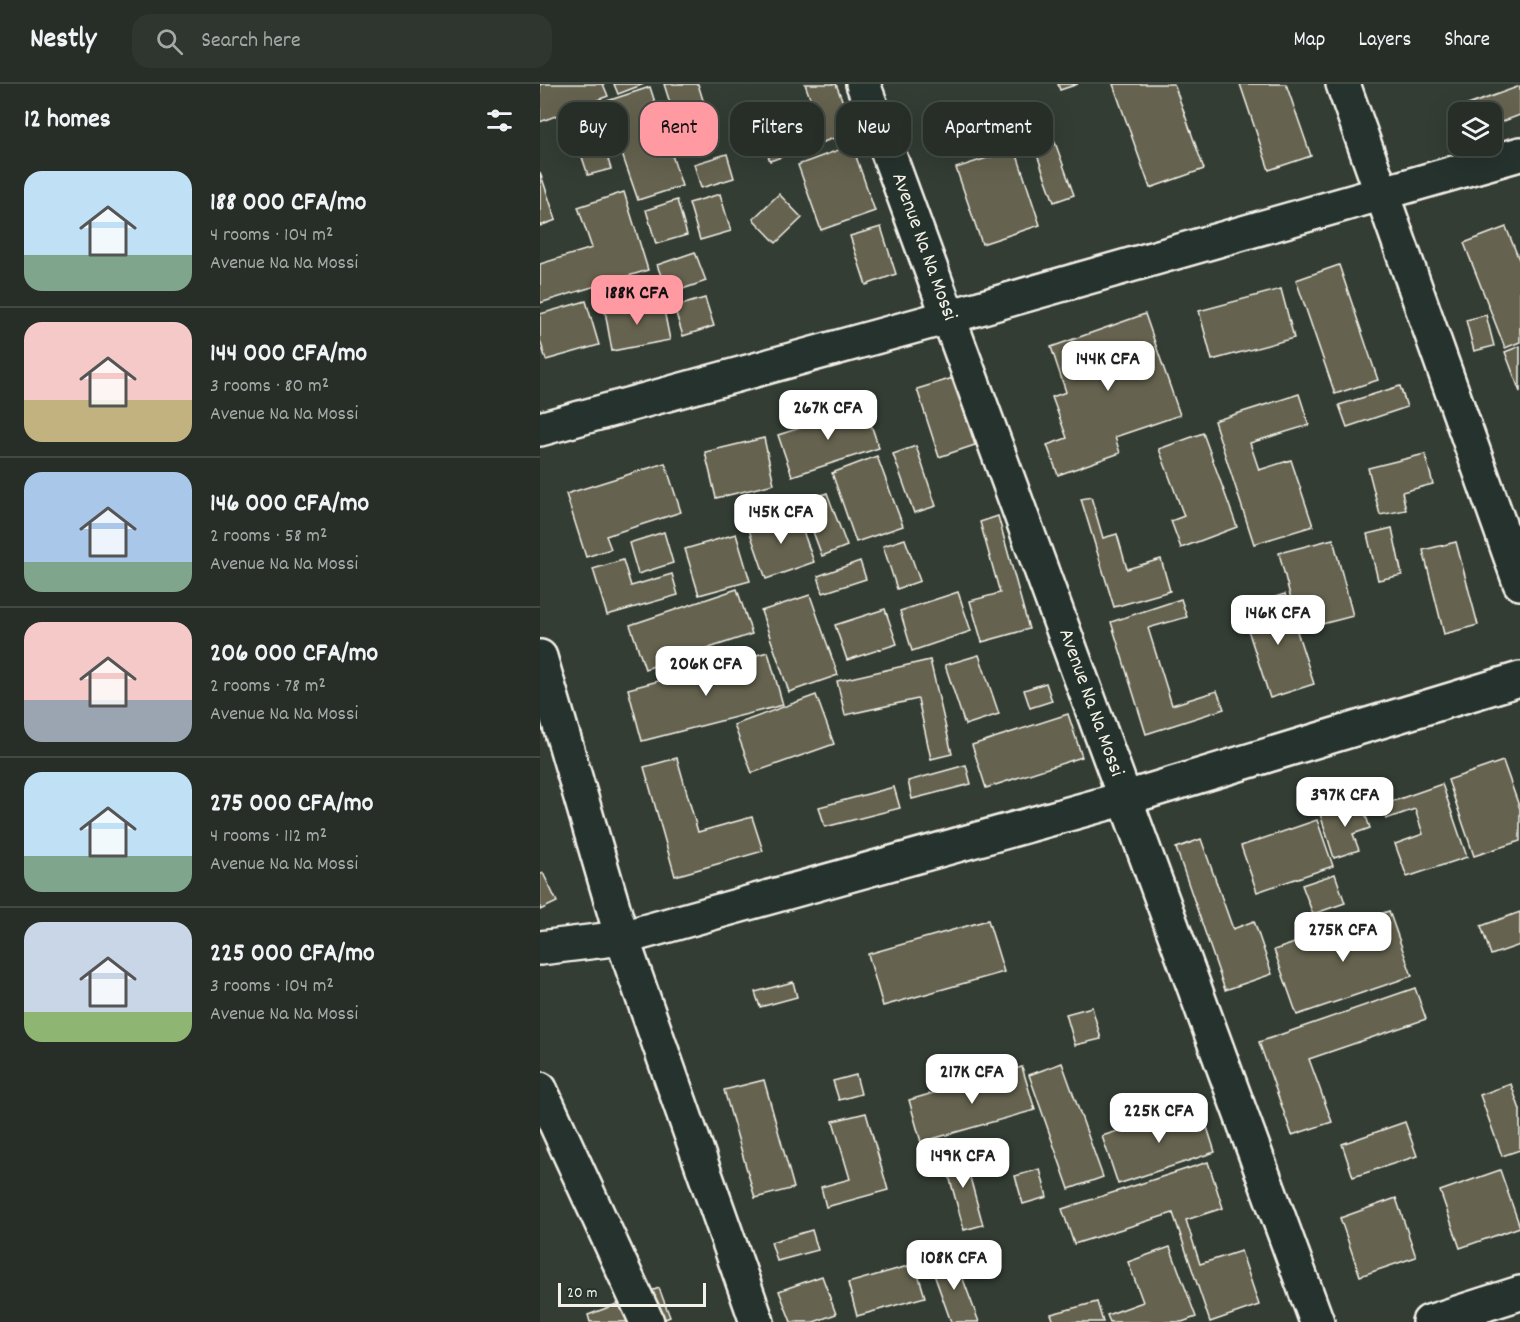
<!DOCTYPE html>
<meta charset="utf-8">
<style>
body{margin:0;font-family:Dekko,sans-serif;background:#2e362f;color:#f1f3f6;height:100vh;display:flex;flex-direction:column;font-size:22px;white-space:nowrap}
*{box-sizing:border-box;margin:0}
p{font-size:20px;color:#a4a8a7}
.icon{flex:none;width:33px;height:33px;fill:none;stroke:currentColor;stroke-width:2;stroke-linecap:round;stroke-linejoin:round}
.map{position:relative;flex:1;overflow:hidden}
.drawer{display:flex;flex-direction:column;background:#262e27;width:540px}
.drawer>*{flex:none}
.hud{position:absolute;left:18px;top:18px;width:570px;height:54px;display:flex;gap:12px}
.buttons{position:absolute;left:908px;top:18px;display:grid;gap:12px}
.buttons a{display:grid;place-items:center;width:54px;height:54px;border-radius:12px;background:#262e27;box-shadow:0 6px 24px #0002,0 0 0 2px #424a44;font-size:30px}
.scale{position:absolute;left:18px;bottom:15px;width:148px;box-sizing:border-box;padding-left:6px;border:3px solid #f4f1e8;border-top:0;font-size:16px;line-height:21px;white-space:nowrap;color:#f4f1e8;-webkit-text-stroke:4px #26332d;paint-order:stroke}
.price{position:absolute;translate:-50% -51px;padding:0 14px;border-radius:12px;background:#fff;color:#222;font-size:20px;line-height:39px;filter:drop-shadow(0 2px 3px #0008)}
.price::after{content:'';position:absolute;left:50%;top:36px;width:18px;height:14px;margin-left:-9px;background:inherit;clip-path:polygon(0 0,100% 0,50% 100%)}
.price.active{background:#ff9aa2;color:#111}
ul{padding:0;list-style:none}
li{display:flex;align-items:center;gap:18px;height:150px;padding:0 24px}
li+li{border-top:2px solid #424a44}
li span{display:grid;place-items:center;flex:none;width:168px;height:120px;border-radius:18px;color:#555}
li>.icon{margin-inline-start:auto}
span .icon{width:72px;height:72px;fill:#fffc;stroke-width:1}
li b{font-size:26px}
h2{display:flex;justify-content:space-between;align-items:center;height:72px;padding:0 24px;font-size:26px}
.pill{padding:0 21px;border-radius:18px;background:#262e27;box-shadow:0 6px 24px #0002,0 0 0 2px #424a44;font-size:21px;line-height:54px}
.pill.active{background:#ff9aa2;color:#111}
header{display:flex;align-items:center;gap:36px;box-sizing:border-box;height:84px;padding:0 30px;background:#262e27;border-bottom:2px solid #424a44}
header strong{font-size:28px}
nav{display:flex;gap:33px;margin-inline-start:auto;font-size:21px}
.search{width:420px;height:54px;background:#2e362f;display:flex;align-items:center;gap:15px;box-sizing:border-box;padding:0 21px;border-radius:18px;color:#a4a8a7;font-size:22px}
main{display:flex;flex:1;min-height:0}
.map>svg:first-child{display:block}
.building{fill:#65644f;stroke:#f4f1e8;stroke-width:1.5}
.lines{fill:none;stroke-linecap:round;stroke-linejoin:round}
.minor-casing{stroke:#f4f1e8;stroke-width:38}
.minor{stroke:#26332d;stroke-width:33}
.labels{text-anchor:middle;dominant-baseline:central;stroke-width:6;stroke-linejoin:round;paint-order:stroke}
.street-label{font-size:21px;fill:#f4f1e8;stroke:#26332d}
</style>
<header>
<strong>Nestly</strong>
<div class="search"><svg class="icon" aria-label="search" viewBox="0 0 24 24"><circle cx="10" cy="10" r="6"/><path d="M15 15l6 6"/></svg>Search here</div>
<nav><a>Map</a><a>Layers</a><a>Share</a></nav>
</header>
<main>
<section class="drawer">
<h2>12 homes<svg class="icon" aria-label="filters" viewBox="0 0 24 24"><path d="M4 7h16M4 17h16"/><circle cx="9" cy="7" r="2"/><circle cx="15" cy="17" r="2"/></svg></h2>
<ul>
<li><span style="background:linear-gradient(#bfe0f5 70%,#7fa58c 0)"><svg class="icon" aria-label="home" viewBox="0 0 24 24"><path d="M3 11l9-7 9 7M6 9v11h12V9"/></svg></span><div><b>188 000 CFA/mo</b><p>4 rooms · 104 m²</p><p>Avenue Na Na Mossi</p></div></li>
<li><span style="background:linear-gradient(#f6c9c9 65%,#c2b280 0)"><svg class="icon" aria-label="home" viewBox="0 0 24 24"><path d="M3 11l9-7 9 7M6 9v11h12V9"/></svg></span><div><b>144 000 CFA/mo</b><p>3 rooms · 80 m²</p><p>Avenue Na Na Mossi</p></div></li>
<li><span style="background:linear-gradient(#a9c7e8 75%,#7fa58c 0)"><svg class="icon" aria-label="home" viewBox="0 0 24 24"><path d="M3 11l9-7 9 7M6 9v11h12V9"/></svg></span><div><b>146 000 CFA/mo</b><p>2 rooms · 58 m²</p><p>Avenue Na Na Mossi</p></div></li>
<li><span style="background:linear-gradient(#f6c9c9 65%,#9aa5b1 0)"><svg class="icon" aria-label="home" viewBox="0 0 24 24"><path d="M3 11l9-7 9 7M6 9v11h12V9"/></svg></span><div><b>206 000 CFA/mo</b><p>2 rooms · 78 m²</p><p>Avenue Na Na Mossi</p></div></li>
<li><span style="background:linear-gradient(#bfe0f5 70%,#7fa58c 0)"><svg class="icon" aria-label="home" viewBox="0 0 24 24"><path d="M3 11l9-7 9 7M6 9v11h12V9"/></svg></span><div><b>275 000 CFA/mo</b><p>4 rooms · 112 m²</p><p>Avenue Na Na Mossi</p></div></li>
<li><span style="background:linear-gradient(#c9d6e8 75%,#8fb573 0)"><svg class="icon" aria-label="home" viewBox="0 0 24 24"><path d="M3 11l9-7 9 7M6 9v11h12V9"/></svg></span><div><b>225 000 CFA/mo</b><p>3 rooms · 104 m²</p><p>Avenue Na Na Mossi</p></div></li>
</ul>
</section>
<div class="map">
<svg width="980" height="1238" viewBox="0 0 980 1238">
<rect width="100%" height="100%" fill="#333d34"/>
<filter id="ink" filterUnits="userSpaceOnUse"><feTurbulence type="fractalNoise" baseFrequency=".0167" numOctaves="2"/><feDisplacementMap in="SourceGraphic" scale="12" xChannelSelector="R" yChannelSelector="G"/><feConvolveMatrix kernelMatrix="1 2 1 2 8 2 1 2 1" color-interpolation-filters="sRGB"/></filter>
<g filter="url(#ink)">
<!-- building -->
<g class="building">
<polygon points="0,0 63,0 68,12 0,38"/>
<polygon points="74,0 104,0 78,10"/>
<polygon points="124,0 158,0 177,61 146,70"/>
<polygon points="265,0 296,0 314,47 230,77 219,48 275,28"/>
<polygon points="518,0 538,0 520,6"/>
<polygon points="573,0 634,0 664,85 610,104"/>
<polygon points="700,0 746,0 771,72 729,86"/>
<polygon points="980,2 980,31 951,42 951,28 927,28 925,22"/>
<polygon points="110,3 142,102 98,116 64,18"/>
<polygon points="55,33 71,85 48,91 31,40"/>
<polygon points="508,39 534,111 514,118 488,46"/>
<polygon points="312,61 335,127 281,146 258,81"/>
<polygon points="475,65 500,141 442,160 416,84"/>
<polygon points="187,70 194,94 161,104 154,80"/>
<polygon points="0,88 16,136 0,142"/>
<polygon points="84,108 108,186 0,219 0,180 52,164 38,123"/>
<polygon points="180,110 191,147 160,156 149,119"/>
<polygon points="239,110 262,134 236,159 213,135"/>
<polygon points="137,116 147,151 116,160 106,126"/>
<polygon points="341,143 356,190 326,201 310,152"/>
<polygon points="966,143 980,178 980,258 965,264 924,159"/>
<polygon points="155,168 166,197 128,210 117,181"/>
<polygon points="799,181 838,296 795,310 756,196"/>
<polygon points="741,205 754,254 672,276 659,227"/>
<polygon points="165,214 174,242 143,252 134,223"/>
<polygon points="122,216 130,256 72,267 65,227"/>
<polygon points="46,217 59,261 6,276 0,256 0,230"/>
<polygon points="605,230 640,331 575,353 580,369 518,391 507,361 527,354 512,313 526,308 511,263"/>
<polygon points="946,231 954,262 934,267 926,236"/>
<polygon points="980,262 980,308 965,268"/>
<polygon points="413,294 435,361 399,373 377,305"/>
<polygon points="860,302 867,323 807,343 799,321"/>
<polygon points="759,310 769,341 710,359 719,386 751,376 773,442 714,460 674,337"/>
<polygon points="325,323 339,364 252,392 238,351"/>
<polygon points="663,349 697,443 641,464 631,437 644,432 619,365"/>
<polygon points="224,354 234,400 176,414 165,368"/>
<polygon points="376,362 396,422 374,429 353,370"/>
<polygon points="885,370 893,400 862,408 866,426 840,431 828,384"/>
<polygon points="337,372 363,442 316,458 292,389"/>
<polygon points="125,379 141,428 66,452 71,465 46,473 26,410"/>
<polygon points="287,409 307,462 282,472 262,418"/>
<polygon points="551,413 563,454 577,450 587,485 621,475 630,507 574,523 541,415"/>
<polygon points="256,427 274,478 226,495 208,443"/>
<polygon points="458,432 489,545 442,558 430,517 460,509 440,438"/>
<polygon points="852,444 862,491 838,496 827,450"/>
<polygon points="124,448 133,479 98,490 89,459"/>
<polygon points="196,450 210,497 159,511 145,465"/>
<polygon points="365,455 380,497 357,505 343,462"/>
<polygon points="793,455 813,532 759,546 739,469"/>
<polygon points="916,458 938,541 904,550 883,466"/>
<polygon points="83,476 91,502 132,490 138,511 67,531 53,485"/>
<polygon points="320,477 326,495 283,509 278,492"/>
<polygon points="197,505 212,550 105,585 90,541"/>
<polygon points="418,508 431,547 372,567 360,527"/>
<polygon points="745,510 774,600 730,614 701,524"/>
<polygon points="270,511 298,591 249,608 221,527"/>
<polygon points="641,515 647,533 608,544 632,621 677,607 684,625 606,650 571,538"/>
<polygon points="345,525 357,560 307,576 295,541"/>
<polygon points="228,568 243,621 102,657 88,605"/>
<polygon points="439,571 459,630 425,641 405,581"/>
<polygon points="390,576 412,670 391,675 378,615 305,631 297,597"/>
<polygon points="506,599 512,617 490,624 484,606"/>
<polygon points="276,611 294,660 212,689 194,641"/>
<polygon points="528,630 542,673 446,704 432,661"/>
<polygon points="137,674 158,748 212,733 223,767 135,792 104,683"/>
<polygon points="963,677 980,725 980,757 934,772 908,696"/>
<polygon points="426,681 431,700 372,715 368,697"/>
<polygon points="902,700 927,773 867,793 855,760 883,750 875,725 846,735 842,721"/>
<polygon points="354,703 360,724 285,743 279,723"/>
<polygon points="821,717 830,744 813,750 819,766 794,774 780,730"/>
<polygon points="777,736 793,782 717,808 701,762"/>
<polygon points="661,755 693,845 714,837 732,890 685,906 636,764"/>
<polygon points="3,789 17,818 0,826 0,791"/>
<polygon points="795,790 805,819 773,830 762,801"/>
<polygon points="849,827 872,892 757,931 734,866"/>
<polygon points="980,828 980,861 951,871 941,842"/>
<polygon points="448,836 464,888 343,922 328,870"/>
<polygon points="253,898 257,913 220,923 215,908"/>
<polygon points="875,904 886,935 769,975 792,1038 752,1051 719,958"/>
<polygon points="552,923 561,955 535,961 526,930"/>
<polygon points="522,979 563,1093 529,1105 489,991"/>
<polygon points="482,983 495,1026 381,1058 369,1016"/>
<polygon points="316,991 321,1010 299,1016 293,997"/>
<polygon points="224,996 254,1104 215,1114 184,1006"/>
<polygon points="971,1000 980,1026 980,1066 962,1072 940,1011"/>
<polygon points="660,1021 675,1068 578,1100 562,1052"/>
<polygon points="326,1029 348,1106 286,1123 281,1103 310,1095 293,1037"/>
<polygon points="865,1038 877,1072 813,1093 802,1060"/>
<polygon points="422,1064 443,1141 424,1146 403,1070"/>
<polygon points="668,1078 683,1124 646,1136 660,1180 701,1167 719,1221 670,1238 633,1129 534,1160 522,1125"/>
<polygon points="500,1085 507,1113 483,1120 475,1092"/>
<polygon points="960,1086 980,1143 920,1164 900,1107"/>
<polygon points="856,1114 876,1173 820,1192 800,1134"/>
<polygon points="272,1146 278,1166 237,1177 231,1158"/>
<polygon points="630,1163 656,1233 642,1238 570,1238 567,1231 603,1218 588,1178"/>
<polygon points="414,1171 439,1238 411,1238 390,1179"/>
<polygon points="375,1180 385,1213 317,1232 308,1199"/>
<polygon points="282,1192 296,1230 274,1238 251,1238 239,1207"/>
<polygon points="119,1204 130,1233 118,1238 50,1238 48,1231"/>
<polygon points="557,1218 563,1238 514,1238 511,1230"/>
</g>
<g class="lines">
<!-- minor casing -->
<g class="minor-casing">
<g id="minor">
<polyline points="323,0 777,1238"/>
<polyline points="803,0 980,499"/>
<polyline points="0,345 408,233 980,70"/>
<polyline points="0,573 82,854 217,1238"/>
<polyline points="0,864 82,854 586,714 980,595"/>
<polyline points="0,1005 107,1238"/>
<polyline points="889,1238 980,1209"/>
</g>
</g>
<!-- minor -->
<use href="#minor" class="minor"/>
</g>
</g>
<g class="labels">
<!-- street labels -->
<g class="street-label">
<text transform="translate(383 163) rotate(70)">Avenue Na Na Mossi</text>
<text transform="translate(550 619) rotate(70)">Avenue Na Na Mossi</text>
</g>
</g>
</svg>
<div class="buttons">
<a><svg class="icon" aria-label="layers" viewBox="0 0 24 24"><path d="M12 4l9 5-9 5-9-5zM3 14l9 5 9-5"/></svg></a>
</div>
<div class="scale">20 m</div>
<b class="price active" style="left:97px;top:242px">188K CFA</b>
<b class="price" style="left:568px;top:308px">144K CFA</b>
<b class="price" style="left:288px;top:357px">267K CFA</b>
<b class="price" style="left:241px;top:461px">145K CFA</b>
<b class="price" style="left:738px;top:562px">146K CFA</b>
<b class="price" style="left:166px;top:613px">206K CFA</b>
<b class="price" style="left:805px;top:744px">397K CFA</b>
<b class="price" style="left:803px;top:879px">275K CFA</b>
<b class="price" style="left:432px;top:1021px">217K CFA</b>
<b class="price" style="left:619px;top:1060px">225K CFA</b>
<b class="price" style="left:423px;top:1105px">149K CFA</b>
<b class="price" style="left:414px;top:1207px">108K CFA</b>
<div class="hud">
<a class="pill">Buy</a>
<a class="pill active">Rent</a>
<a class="pill">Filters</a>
<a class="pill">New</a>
<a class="pill">Apartment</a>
</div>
</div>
</main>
